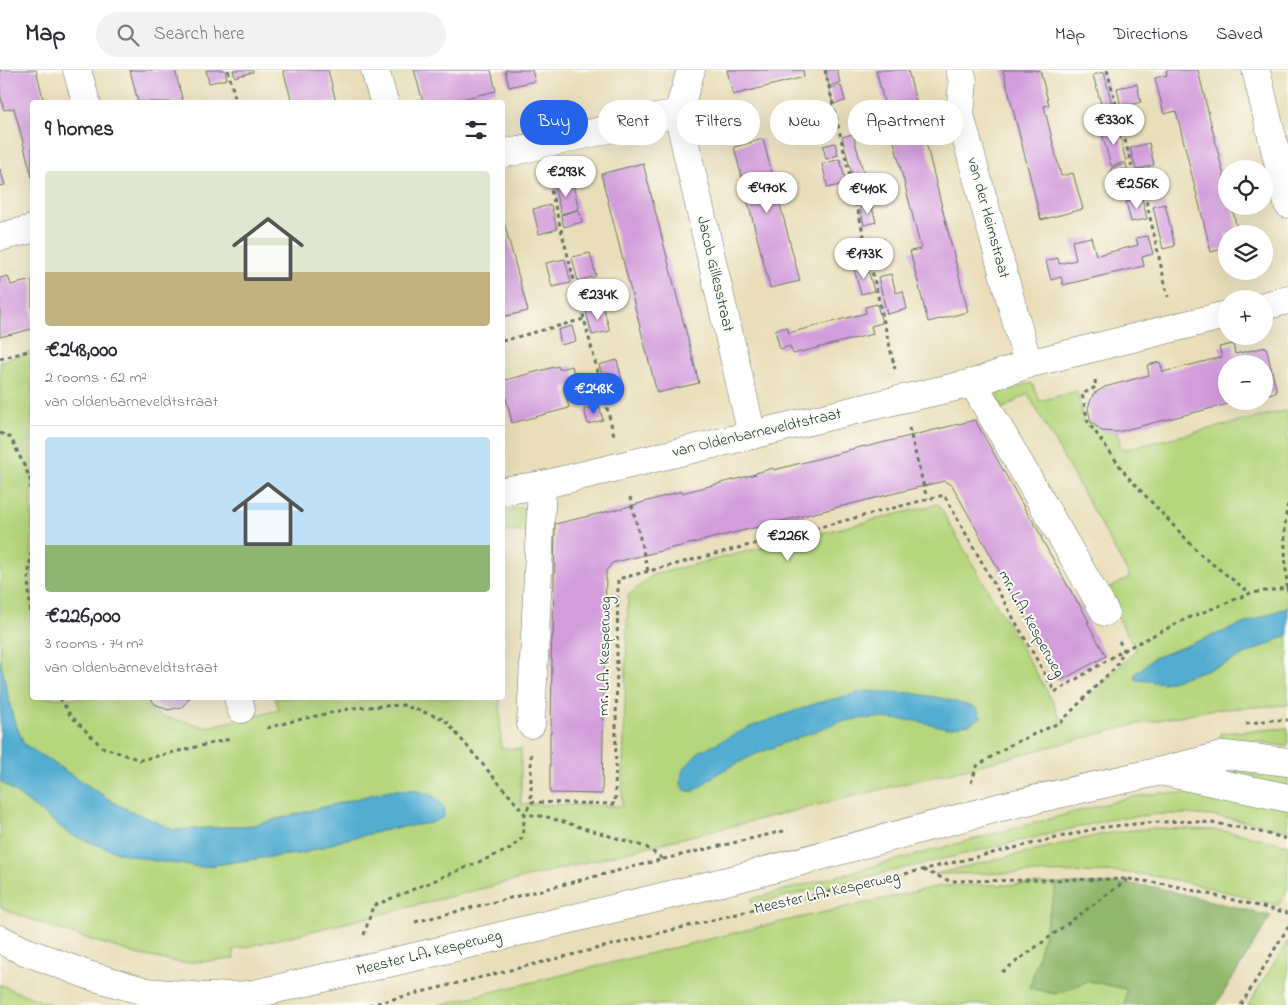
<!DOCTYPE html>
<meta charset="utf-8">
<style>
body{margin:0;font-family:"Indie Flower",sans-serif;background:#f2f2f3;color:#2b2b33;height:100vh;display:flex;flex-direction:column;font-size:19px;white-space:nowrap}
*{box-sizing:border-box;margin:0}
p{font-size:16px;color:#7c7c81}
.icon{flex:none;width:28px;height:28px;fill:none;stroke:currentColor;stroke-width:2;stroke-linecap:round;stroke-linejoin:round}
.map{position:relative;flex:1;overflow:hidden}
.details{position:absolute;left:30px;top:30px;width:475px;height:600px;display:flex;flex-direction:column;background:#fff;border-radius:5px;box-shadow:0 5px 20px #0002}
.details>*{flex:none}
.top-card{position:absolute;left:520px;top:30px;width:475px;height:45px;display:flex;gap:10px}
.tools{position:absolute;left:1218px;top:90px;display:grid;gap:10px}
.tools a{display:grid;place-items:center;width:55px;height:55px;border-radius:50%;background:#fff;box-shadow:0 5px 20px #0002;font-size:25px}
.price{position:absolute;translate:-50% -42px;padding:0 11px;border-radius:18px;background:#fff;color:#222;font-size:16px;line-height:32px;filter:drop-shadow(0 1px 2px #0008)}
.price::after{content:'';position:absolute;left:50%;top:30px;width:15px;height:11px;margin-left:-8px;background:inherit;clip-path:polygon(0 0,100% 0,50% 100%)}
.price.current{background:#2563eb;color:#fff}
ul{padding:0;list-style:none}
li{display:grid;align-content:center;gap:10px;height:265px;padding:0 15px}
li+li{border-top:1px solid #e1e1e2}
li span{display:grid;place-items:center;height:155px;border-radius:5px;color:#555}
li>.icon{margin-inline-start:auto}
span .icon{width:90px;height:90px;fill:#fffc;stroke-width:1}
li b{font-size:21px}
h2{display:flex;justify-content:space-between;align-items:center;height:60px;padding:0 15px;font-size:21px}
.chip{padding:0 18px;border-radius:22px;background:#fff;box-shadow:0 5px 20px #0002;font-size:18px;line-height:45px}
.chip.current{background:#2563eb;color:#fff}
header{display:flex;align-items:center;gap:30px;box-sizing:border-box;height:70px;padding:0 25px;background:#fff;border-bottom:1px solid #e1e1e2}
header strong{font-size:24px}
nav{display:flex;gap:28px;margin-inline-start:auto;font-size:18px}
.search{width:350px;height:45px;background:#f2f2f3;display:flex;align-items:center;gap:12px;box-sizing:border-box;padding:0 18px;border-radius:28px;color:#7c7c81;font-size:19px}
.map>svg:first-child{display:block}
.green{fill:#b6d67d;stroke:#6a8a58}
.forest{fill:#90b76c;stroke:#587a50}
.water{fill:#53add1;stroke:#397582}
.building{fill:#d39ddc}
.lines{fill:none;stroke-linecap:round;stroke-linejoin:round}
.street-casing{stroke:#667563;stroke-width:29}
.secondary-casing{stroke:#667563;stroke-width:29}
.path{stroke:#667563;stroke-width:3;stroke-dasharray:4 4;stroke-linecap:butt}
.street{stroke:#fff;stroke-width:28}
.secondary{stroke:#fff;stroke-width:28}
.labels{text-anchor:middle;dominant-baseline:central;stroke-width:4;stroke-linejoin:round;paint-order:stroke}
.street-label{font-size:16px;fill:#1f3d34;stroke:#fdfcf7}
</style>
<header>
<strong>Map</strong>
<div class="search"><svg class="icon" aria-label="search" viewBox="0 0 24 24"><circle cx="10" cy="10" r="6"/><path d="M15 15l6 6"/></svg>Search here</div>
<nav><a>Map</a><a>Directions</a><a>Saved</a></nav>
</header>
<div class="map">
<svg width="1288" height="935" viewBox="0 0 1288 935">
<rect width="100%" height="100%" fill="#fdfcf7"/>
<filter id="ink" filterUnits="userSpaceOnUse"><feTurbulence type="fractalNoise" baseFrequency=".02" numOctaves="2"/><feDisplacementMap in="SourceGraphic" scale="10" xChannelSelector="R" yChannelSelector="G"/><feConvolveMatrix kernelMatrix="1 2 1 2 8 2 1 2 1" color-interpolation-filters="sRGB"/></filter>
<filter id="wash" filterUnits="userSpaceOnUse"><feTurbulence type="fractalNoise" baseFrequency=".0096" numOctaves="4" result="noise"/><feDisplacementMap in="SourceGraphic" scale="20" xChannelSelector="R" yChannelSelector="G"/><feGaussianBlur stdDeviation="1.12" result="paint"/><feColorMatrix in="noise" values="0 0 0 0 0 0 0 0 0 0 0 0 0 0 0 0 0 1.4 0 .05"/><feComposite in="paint" operator="in"/></filter>
<g filter="url(#wash)">
<rect width="100%" height="100%" fill="#e9deb9"/>
<!-- green -->
<g class="green">
<polygon points="32,282 32,628 136,628 160,646 207,657 279,640 275,628 500,628 501,678 521,679 521,734 622,736 628,526 652,505 938,434 1052,630 1062,652 1072,645 1136,580 1105,524 1103,522 1130,507 1028,324 1002,339 997,329 999,322 1032,313 1040,331 1077,321 1084,353 1091,352 1102,361 1117,362 1122,380 1288,340 1288,537 1154,588 1135,604 1164,613 1225,594 1288,565 1288,635 1209,640 1133,655 977,696 646,777 370,847 233,880 234,889 182,893 140,885 62,861 8,841 0,836 0,711 71,765 117,782 155,791 202,797 247,790 304,783 347,769 395,758 431,753 415,720 390,720 254,755 174,760 118,735 24,674 13,648 0,589 0,291"/>
<polygon points="530,437 530,462 503,461 503,439"/>
<polygon points="1288,658 1288,677 1268,673 1220,669 1220,663"/>
<polygon points="1212,696 1288,702 1288,716 1217,702"/>
<path d="M1161 723 1222 724 1288 737V761C1251 751 1212 744 1173 744 1151 744 1130 747 1108 750L753 834 751 829 1131 727Z"/>
<path d="M1156 758 1214 760 1242 764 1288 775V819L1278 835C1226 823 1174 806 1121 802L935 804 1103 764 1134 760Z"/>
<polygon points="1057,814 1030,918 1055,924 1089,911 1126,919 1125,935 438,935 767,855 940,816"/>
<polygon points="1288,871 1288,935 1248,935"/>
<polygon points="0,914 12,920 52,935 0,935"/>
</g>
<!-- forest -->
<polygon class="forest" points="1057,814 1128,814 1154,817 1271,846 1216,935 1125,935 1126,919 1089,911 1055,924 1030,918"/>
<!-- water -->
<g class="water">
<polygon points="1288,537 1288,565 1225,594 1164,613 1136,610 1135,604 1154,588"/>
<polygon points="0,589 13,648 24,674 118,735 174,760 254,755 390,720 415,720 434,726 444,737 444,747 431,753 395,758 347,769 304,783 247,790 202,797 155,791 117,782 71,765 0,711"/>
<polygon points="866,621 911,623 942,628 977,638 981,647 970,654 948,658 916,651 878,648 857,649 836,653 756,684 720,702 693,722 685,720 681,714 682,701 700,681 752,656 817,633"/>
</g>
<g id="blocks">
<!-- building -->
<g class="building">
<polygon points="0,0 36,0 44,32 32,32 32,107 14,38 4,40 0,24"/>
<polygon points="130,0 175,0 183,32 138,32"/>
<polygon points="206,0 225,0 227,9 209,13"/>
<polygon points="233,0 252,0 253,2 235,7"/>
<polygon points="283,0 328,0 336,32 292,32"/>
<polygon points="414,0 491,0 496,21 448,32 423,32"/>
<polygon points="505,0 532,0 535,11 509,17"/>
<polygon points="727,0 803,0 804,7 733,25"/>
<polygon points="825,0 837,0 840,13 829,16"/>
<polygon points="876,0 908,0 968,242 928,252 910,181 921,179"/>
<polygon points="1003,0 1035,0 1035,1 1040,0 1049,35 1044,36 1061,106 1073,103 1083,139 1041,150"/>
<polygon points="1166,0 1198,0 1226,115 1226,136 1232,136 1238,164 1226,164 1226,178 1211,182 1176,41 1164,44 1155,8 1167,5"/>
<polygon points="1104,2 1113,39 1103,41 1093,5"/>
<polygon points="1137,14 1141,32 1121,37 1117,18"/>
<polygon points="841,16 845,31 833,34 829,18"/>
<polygon points="1118,56 1126,92 1111,96 1101,60"/>
<polygon points="853,64 864,105 871,104 874,115 856,120 842,67"/>
<polygon points="763,69 800,211 770,218 734,77"/>
<polygon points="835,73 838,85 826,89 823,76"/>
<polygon points="1149,73 1154,95 1136,100 1130,78"/>
<polygon points="840,89 846,113 828,118 822,94"/>
<polygon points="643,93 699,313 657,323 601,104"/>
<polygon points="1126,94 1130,109 1115,113 1111,98"/>
<polygon points="0,99 5,115 0,116"/>
<polygon points="572,111 579,139 561,144 554,116"/>
<polygon points="1142,128 1147,149 1131,152 1126,132"/>
<polygon points="871,134 876,152 864,155 860,137"/>
<polygon points="1165,134 1175,176 1163,179 1153,137"/>
<polygon points="551,135 557,159 539,164 533,139"/>
<polygon points="578,140 579,140 582,152 564,157 561,145"/>
<polygon points="502,145 528,241 502,247"/>
<polygon points="1148,166 1153,184 1142,187 1144,196 1063,215 1061,207 1051,210 1046,191 1058,188 1059,194 1076,190 1072,171 1091,167 1096,185 1098,185 1138,175 1136,168"/>
<polygon points="884,169 888,184 873,188 869,173"/>
<polygon points="590,183 596,206 578,211 572,187"/>
<polygon points="565,189 571,213 552,217 546,193"/>
<polygon points="867,196 874,221 861,224 854,199"/>
<polygon points="891,204 896,223 903,221 907,239 887,244 878,207"/>
<polygon points="8,206 11,215 32,210 32,259 0,267 0,208"/>
<polygon points="877,234 882,253 871,256 873,264 793,284 790,276 780,279 775,260 787,257 789,263 866,243 865,237"/>
<polygon points="603,237 610,261 592,265 586,241"/>
<polygon points="572,256 576,271 561,275 558,260"/>
<polygon points="1233,274 1235,284 1266,277 1277,322 1264,325 1264,294 1226,294 1226,331 1236,332 1117,362 1102,361 1091,352 1088,338 1093,324 1105,317 1149,305 1147,295 1160,292 1163,302 1222,287 1219,277"/>
<polygon points="617,290 623,314 606,319 599,295"/>
<polygon points="558,296 559,299 572,296 576,314 564,317 569,338 512,353 502,311"/>
<polygon points="599,335 603,350 588,354 584,339"/>
<polygon points="975,350 1030,448 1031,448 1042,467 1041,468 1077,532 1078,532 1089,552 1087,552 1106,586 1060,611 952,415 944,411 612,493 606,501 602,724 550,723 550,663 551,663 552,589 551,589 552,566 553,566 555,454 627,437 682,421 682,423 756,404 756,403 773,398 774,400 848,381 848,380 865,376 865,377"/>
<polygon points="150,628 190,628 182,637 168,640 155,634"/>
</g>
</g>
</g>
<g filter="url(#ink)">
<use href="#blocks" fill-opacity="0" stroke="#667563" stroke-width="1"/>
<g class="lines">
<!-- street casing -->
<g class="street-casing">
<g id="street">
<polyline points="77,0 86,32"/>
<polyline points="375,0 384,32"/>
<polyline points="691,0 678,43 752,365"/>
<polyline points="960,0 963,11 960,45 1028,294"/>
<polyline points="1256,0 1288,134"/>
<polyline points="502,84 678,43"/>
<polyline points="0,167 32,159"/>
<polyline points="1264,236 1288,230"/>
<polyline points="973,313 1105,542"/>
<polyline points="502,421 542,415 902,329 973,313 1028,294 1226,245"/>
<polyline points="238,628 241,639"/>
<polyline points="531,654 542,415"/>
</g>
</g>
<!-- secondary casing -->
<g class="secondary-casing">
<g id="secondary">
<polyline points="1165,702 1288,728"/>
<polyline points="0,869 22,880 88,905 147,922 205,927 250,925 427,884 739,808 1001,737 1161,701 1225,685 1288,692"/>
</g>
</g>
<!-- path -->
<g class="path">
<polyline points="228,0 236,32"/>
<polyline points="825,0 895,299"/>
<polyline points="1107,0 1134,105 1140,103 1168,227"/>
<polyline points="547,105 614,365"/>
<polyline points="502,271 584,249"/>
<polyline points="0,289 32,280"/>
<polyline points="1095,310 1096,317 1082,324 1088,352 1127,406 1202,486 1250,523"/>
<polyline points="909,358 927,429"/>
<polyline points="0,363 11,368 30,408 32,433"/>
<polyline points="630,427 648,501"/>
<polyline points="32,474 28,510 32,557"/>
<path d="M1287 518C1286 490 1282 461 1288 434"/>
<polyline points="60,628 70,645 102,677 140,690 230,669"/>
<polyline points="1246,654 1270,650 1288,650"/>
<polyline points="267,658 293,651 353,638 403,635 444,649 525,744 547,747 646,777 663,789"/>
<polyline points="531,684 531,732 615,734 618,509 944,425 1055,622 1124,580 1186,549 1251,523 1287,518 1288,521"/>
<polyline points="971,713 977,696 1010,675 1061,652 1099,613 1116,597 1124,580 1118,569"/>
<polyline points="923,800 950,811 1128,809 1166,814 1288,843"/>
<polyline points="415,852 664,789 788,760"/>
<polyline points="364,865 373,836 510,779 522,768 525,744 531,732"/>
<polyline points="1002,902 1128,809"/>
<path d="M369 935 753 840 1098 758C1132 754 1167 750 1201 752 1230 754 1260 762 1288 769"/>
<polyline points="1241,935 1288,857"/>
</g>
<!-- street -->
<use href="#street" class="street"/>
<!-- secondary -->
<use href="#secondary" class="secondary"/>
</g>
</g>
<g class="labels">
<!-- street labels -->
<g class="street-label">
<text transform="translate(988 148) rotate(75)">van der Heimstraat</text>
<text transform="translate(715 204) rotate(77)">Jacob Gillesstraat</text>
<text transform="translate(757 363) rotate(-13)">van Oldenbarneveldtstraat</text>
<text transform="translate(1031 554) rotate(61)">mr. L.A. Kesperweg</text>
<text transform="translate(605 586) rotate(-89)">mr. L.A. Kesperweg</text>
<text transform="translate(827 823) rotate(-13)">Meester L.A. Kesperweg</text>
<text transform="translate(429 883) rotate(-14)">Meester L.A. Kesperweg</text>
</g>
</g>
</svg>
<div class="tools">
<a><svg class="icon" aria-label="locate" viewBox="0 0 24 24"><circle cx="12" cy="12" r="6"/><path d="M12 2v4M12 18v4M2 12h4M18 12h4"/></svg></a>
<a><svg class="icon" aria-label="layers" viewBox="0 0 24 24"><path d="M12 4l9 5-9 5-9-5zM3 14l9 5 9-5"/></svg></a>
<a>+</a>
<a>−</a>
</div>
<b class="price" style="left:1114px;top:76px">€330K</b>
<b class="price" style="left:566px;top:128px">€293K</b>
<b class="price" style="left:1137px;top:140px">€256K</b>
<b class="price" style="left:767px;top:144px">€470K</b>
<b class="price" style="left:868px;top:145px">€410K</b>
<b class="price" style="left:864px;top:210px">€173K</b>
<b class="price" style="left:598px;top:251px">€234K</b>
<b class="price current" style="left:594px;top:345px">€248K</b>
<b class="price" style="left:788px;top:492px">€226K</b>
<div class="top-card">
<a class="chip current">Buy</a>
<a class="chip">Rent</a>
<a class="chip">Filters</a>
<a class="chip">New</a>
<a class="chip">Apartment</a>
</div>
<section class="details">
<h2>9 homes<svg class="icon" aria-label="filters" viewBox="0 0 24 24"><path d="M4 7h16M4 17h16"/><circle cx="9" cy="7" r="2"/><circle cx="15" cy="17" r="2"/></svg></h2>
<ul>
<li><span style="background:linear-gradient(#dfe7d0 65%,#c2b280 0)"><svg class="icon" aria-label="home" viewBox="0 0 24 24"><path d="M3 11l9-7 9 7M6 9v11h12V9"/></svg></span><div><b>€248,000</b><p>2 rooms · 62 m²</p><p>van Oldenbarneveldtstraat</p></div></li>
<li><span style="background:linear-gradient(#bfe0f5 70%,#8fb573 0)"><svg class="icon" aria-label="home" viewBox="0 0 24 24"><path d="M3 11l9-7 9 7M6 9v11h12V9"/></svg></span><div><b>€226,000</b><p>3 rooms · 74 m²</p><p>van Oldenbarneveldtstraat</p></div></li>
</ul>
</section>
</div>
